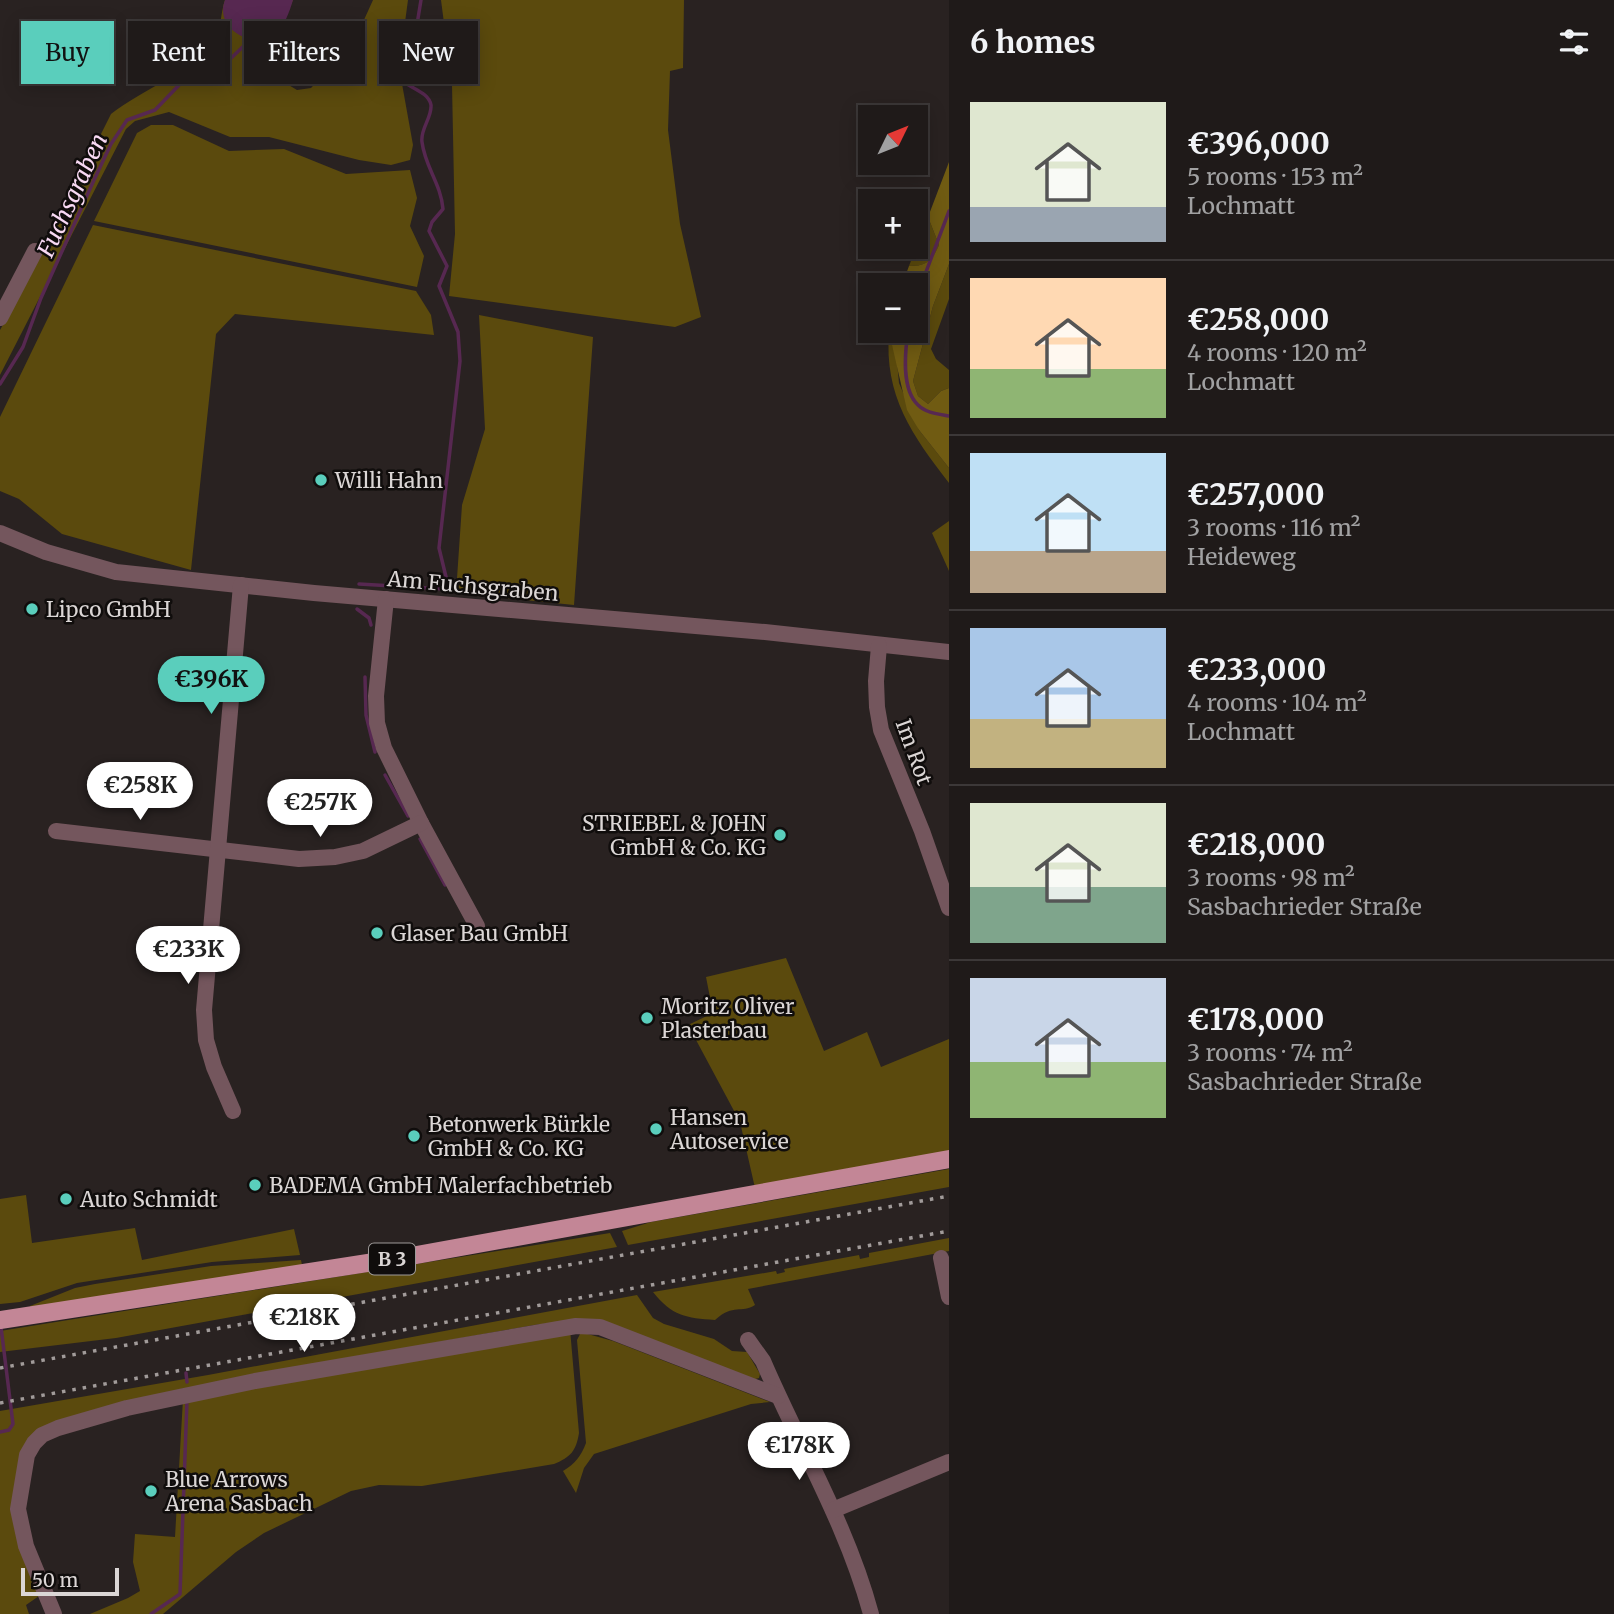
<!DOCTYPE html>
<meta charset="utf-8">
<style>
body{margin:0;font-family:Merriweather,serif;background:#2c2726;color:#f1f3f6;height:100vh;display:flex;flex-direction:column;font-size:26px;white-space:nowrap}
*{box-sizing:border-box;margin:0}
p{font-size:23px;color:#a1a1a2}
.icon{flex:none;width:38px;height:38px;fill:none;stroke:currentColor;stroke-width:2;stroke-linecap:round;stroke-linejoin:round}
.map{position:relative;flex:1;overflow:hidden}
.details{display:flex;flex-direction:column;background:#1f1a19;width:665px}
.details>*{flex:none}
.hud{position:absolute;left:21px;top:21px;width:665px;height:63px;display:flex;gap:14px}
.needle{width:46px;rotate:47deg}
.fabs{position:absolute;left:858px;top:105px;display:grid;gap:14px}
.fabs a{display:grid;place-items:center;width:70px;height:70px;border-radius:0px;background:#1f1a19;box-shadow:0 4px 18px #0003,0 0 0 2px #3c3838;font-size:35px}
.scale{position:absolute;left:21px;bottom:18px;width:98px;box-sizing:border-box;padding-left:7px;border:4px solid #dbd6d5;border-top:0;font-size:19px;line-height:24px;white-space:nowrap;color:#dbd6d5;-webkit-text-stroke:5px #100d0c;paint-order:stroke}
.price{position:absolute;translate:-50% -60px;padding:0 16px;border-radius:24px;background:#fff;color:#222;font-size:23px;line-height:46px;filter:drop-shadow(0 2px 4px #0008)}
.price::after{content:'';position:absolute;left:50%;top:42px;width:21px;height:16px;margin-left:-10px;background:inherit;clip-path:polygon(0 0,100% 0,50% 100%)}
.price.active{background:#5acebc;color:#111}
ul{padding:0;list-style:none}
li{display:flex;align-items:center;gap:21px;height:175px;padding:0 21px}
li+li{border-top:2px solid #3c3838}
li span{display:grid;place-items:center;flex:none;width:196px;height:140px;border-radius:0px;color:#555}
li>.icon{margin-inline-start:auto}
span .icon{width:84px;height:84px;fill:#fffc;stroke-width:1}
li b{font-size:30px}
h2{display:flex;justify-content:space-between;align-items:center;height:84px;padding:0 21px;font-size:30px}
.chip{padding:0 24px;border-radius:0px;background:#1f1a19;box-shadow:0 4px 18px #0003,0 0 0 2px #3c3838;font-size:24px;line-height:63px}
.chip.active{background:#5acebc;color:#111}
main{display:flex;flex:1;min-height:0}
.map>svg:first-child{display:block}
.green{fill:#5b4a0d}
.forest{fill:#705b12}
.water{fill:#572851}
.lines{fill:none;stroke-linecap:round;stroke-linejoin:round}
.stream{stroke:#572851;stroke-width:3.5}
.street{stroke:#74565d;stroke-width:16}
.primary{stroke:#c38696;stroke-width:18}
.rail{stroke:#a19b9a;stroke-width:3.5;stroke-dasharray:3.5 7;stroke-linecap:butt}
.poi-dot{fill:#5acebc;stroke:#100d0c;stroke-width:2.5}
.labels{text-anchor:middle;dominant-baseline:central;stroke-width:5;stroke-linejoin:round;paint-order:stroke}
.shield{fill:#100d0c;stroke:#9e9a99;stroke-width:2}
.shield-label{font-size:19px;font-weight:bold;fill:#dbd6d5}
.poi-label{font-size:21px;fill:#dbd6d5;stroke:#100d0c;text-anchor:start}
.street-label{font-size:21px;fill:#dbd6d5;stroke:#100d0c}
.water-label{font-size:23px;font-style:italic;fill:#f8d9f3;stroke:#100d0c}
</style>
<main>
<div class="map">
<svg width="949" height="1614" viewBox="0 0 949 1614">
<rect width="100%" height="100%" fill="#292221"/>
<!-- green -->
<g class="green">
<path d="M225 0H293L284 22 287 84 297 90 311 88 354 42 373 0H408L399 67 413 145 410 160 391 165 359 160 269 137H230L169 112 135 121 126 129 0 375V330L30 276 111 114C140 91 194 70 213 42 222 29 220 14 225 0Z"/>
<polygon points="441,0 684,0 683,68 670,71 668,130 680,224 701,317 675,327 449,296 455,234 452,85"/>
<polygon points="151,125 173,125 229,151 284,149 346,174 410,170 417,198 410,226 424,256 417,287 94,221 137,133"/>
<path d="M928 217 939 245C933 261 927 266 909 266Z"/>
<polygon points="93,225 416,291 431,315 434,335 235,314 216,334 191,570 62,534 19,499 0,491 0,417"/>
<polygon points="949,264 949,299 931,349 936,359 949,370 949,388 941,391 928,404 918,396 913,381 933,306"/>
<polygon points="479,315 593,337 574,605 456,593 462,505 485,429"/>
<path d="M889 332 897 362 899 383 919 430 949 468V483C912 435 884 396 889 332Z"/>
<polygon points="949,521 949,571 932,533"/>
<polygon points="786,958 824,1051 867,1032 881,1067 949,1039 949,1152 755,1188 740,1122 688,1025 713,1013 706,977"/>
<polygon points="949,1169 949,1187 628,1245 622,1231 651,1222"/>
<polygon points="26,1195 32,1243 135,1228 142,1260 294,1229 300,1255 212,1262 77,1283 20,1302 0,1304 0,1199"/>
<polygon points="610,1233 617,1247 116,1338 0,1352 0,1331"/>
<path d="M949 1238V1251L748 1289 755 1305C741 1314 734 1303 715 1320 686 1318 672 1316 653 1292L776 1271 777 1274 785 1272 784 1269 859 1255 860 1259 869 1257V1253Z"/>
<polygon points="301,1260 302,1265 30,1308 30,1306 75,1288 95,1284 211,1266"/>
<polygon points="637,1295 653,1318 664,1324 714,1339 732,1351 747,1352 760,1374 759,1378 752,1380 587,1319 534,1325 181,1389 38,1430 13,1512 39,1596 26,1605 29,1614 0,1614 0,1411 208,1375"/>
<path d="M570 1329 579 1433C576 1451 571 1457 554 1464L422 1486 379 1485 351 1491 264 1533 236 1552 163 1614H90L128 1598 140 1591 133 1562 135 1534 175 1537 183 1399Z"/>
<path d="M584 1333 613 1341 770 1402 751 1404 594 1454 584 1468 576 1493 563 1471C575 1464 581 1456 586 1443L577 1340 580 1334Z"/>
</g>
<!-- forest -->
<path class="forest" d="M949 162V264L933 306 913 381 918 396 928 404 941 391 949 388V468L919 430 907 410 889 332 915 331V285H902L909 266C927 266 932 261 939 245L928 217Z"/>
<!-- water -->
<path class="water" d="M225 0H293C290 10 284 28 275 34 252 50 214 28 225 0Z"/>
<g class="lines">
<!-- stream -->
<g class="stream">
<polyline points="915,301 949,211"/>
<path d="M908 331C905 352 901 389 918 405 926 413 938 414 949 416"/>
<polyline points="0,384 23,347 41,298 94,180 111,144 127,120 155,110 182,82 224,65 254,36"/>
<path d="M359 584 445 589 447 581 439 548 460 361 458 332 439 286 447 266 429 231 432 222 443 209C441 184 425 167 422 142 420 129 432 118 431 105 429 94 416 90 407 84L406 75 413 49 421 0"/>
<polyline points="357,609 369,618 371,625"/>
<polyline points="365,677 366,715 375,752"/>
<polyline points="385,775 408,816"/>
<polyline points="420,839 445,885"/>
<polyline points="186,1373 187,1382"/>
<polyline points="0,1432 9,1430 13,1424 1,1327"/>
<polyline points="151,1614 180,1594 187,1400"/>
</g>
<!-- street -->
<g class="street">
<polyline points="0,318 35,251"/>
<polyline points="0,533 46,552 116,572 314,593 765,632 949,652"/>
<polyline points="386,599 376,696 377,723 384,748 421,823 477,926"/>
<polyline points="879,646 876,681 877,707 881,730 922,831 949,908"/>
<polyline points="56,831 299,859 335,857 363,851 421,823"/>
<polyline points="233,1111 214,1067 206,1040 204,1010 241,585"/>
<polyline points="941,1258 949,1297"/>
<path d="M748 1340 763 1361C799 1445 847 1525 871 1614"/>
<polyline points="833,1510 949,1462"/>
<polyline points="54,1614 26,1546 18,1509 27,1455 34,1443 42,1435 58,1428 127,1408 255,1381 576,1326 600,1327 778,1396"/>
</g>
<!-- primary -->
<polyline class="primary" points="0,1320 400,1258 949,1159"/>
<!-- rail -->
<g class="rail">
<polyline points="0,1368 949,1196"/>
<polyline points="0,1403 949,1231"/>
</g>
</g>
<!-- markers -->
<g class="poi-dot">
<circle cx="321" cy="480" r="7"/>
<circle cx="32" cy="609" r="7"/>
<circle cx="780" cy="835" r="7"/>
<circle cx="377" cy="933" r="7"/>
<circle cx="647" cy="1018" r="7"/>
<circle cx="656" cy="1129" r="7"/>
<circle cx="414" cy="1136" r="7"/>
<circle cx="255" cy="1185" r="7"/>
<circle cx="66" cy="1199" r="7"/>
<circle cx="151" cy="1491" r="7"/>
</g>
<g class="labels">
<!-- shield labels -->
<rect class="shield" x="369" y="1243.5" width="46" height="31" rx="5"/>
<g class="shield-label">
<text x="392" y="1259">B 3</text>
</g>
<!-- poi labels -->
<g class="poi-label">
<text x="335" y="480">Willi Hahn</text>
<text x="46" y="609">Lipco GmbH</text>
<text x="766" y="823" text-anchor="end">STRIEBEL &amp; JOHN<tspan x="766" dy="24">GmbH &amp; Co. KG</tspan></text>
<text x="391" y="933">Glaser Bau GmbH</text>
<text x="661" y="1006">Moritz Oliver<tspan x="661" dy="24">Plasterbau</tspan></text>
<text x="670" y="1117">Hansen<tspan x="670" dy="24">Autoservice</tspan></text>
<text x="428" y="1124">Betonwerk Bürkle<tspan x="428" dy="24">GmbH &amp; Co. KG</tspan></text>
<text x="269" y="1185">BADEMA GmbH Malerfachbetrieb</text>
<text x="80" y="1199">Auto Schmidt</text>
<text x="165" y="1479">Blue Arrows<tspan x="165" dy="24">Arena Sasbach</tspan></text>
</g>
<!-- street labels -->
<g class="street-label">
<text transform="translate(473 586) rotate(5)">Am Fuchsgraben</text>
<text transform="translate(914 752) rotate(70)">Im Rot</text>
</g>
<!-- water labels -->
<g class="water-label">
<text transform="translate(72 195) rotate(-65)">Fuchsgraben</text>
</g>
</g>
</svg>
<div class="fabs">
<a><svg class="needle" viewBox="-14 -14 28 28"><path d="M0-13l5 13h-10z" fill="#e53935"/><path d="M0 13l5-13h-10z" fill="#a1a1a2"/></svg></a>
<a>+</a>
<a>−</a>
</div>
<div class="scale">50 m</div>
<b class="price active" style="left:211px;top:716px">€396K</b>
<b class="price" style="left:140px;top:822px">€258K</b>
<b class="price" style="left:320px;top:839px">€257K</b>
<b class="price" style="left:188px;top:986px">€233K</b>
<b class="price" style="left:304px;top:1354px">€218K</b>
<b class="price" style="left:799px;top:1482px">€178K</b>
<div class="hud">
<a class="chip active">Buy</a>
<a class="chip">Rent</a>
<a class="chip">Filters</a>
<a class="chip">New</a>
</div>
</div>
<section class="details">
<h2>6 homes<svg class="icon" aria-label="filters" viewBox="0 0 24 24"><path d="M4 7h16M4 17h16"/><circle cx="9" cy="7" r="2"/><circle cx="15" cy="17" r="2"/></svg></h2>
<ul>
<li><span style="background:linear-gradient(#dfe7d0 75%,#9aa5b1 0)"><svg class="icon" aria-label="home" viewBox="0 0 24 24"><path d="M3 11l9-7 9 7M6 9v11h12V9"/></svg></span><div><b>€396,000</b><p>5 rooms · 153 m²</p><p>Lochmatt</p></div></li>
<li><span style="background:linear-gradient(#ffd9b3 65%,#8fb573 0)"><svg class="icon" aria-label="home" viewBox="0 0 24 24"><path d="M3 11l9-7 9 7M6 9v11h12V9"/></svg></span><div><b>€258,000</b><p>4 rooms · 120 m²</p><p>Lochmatt</p></div></li>
<li><span style="background:linear-gradient(#bfe0f5 70%,#b9a48a 0)"><svg class="icon" aria-label="home" viewBox="0 0 24 24"><path d="M3 11l9-7 9 7M6 9v11h12V9"/></svg></span><div><b>€257,000</b><p>3 rooms · 116 m²</p><p>Heideweg</p></div></li>
<li><span style="background:linear-gradient(#a9c7e8 65%,#c2b280 0)"><svg class="icon" aria-label="home" viewBox="0 0 24 24"><path d="M3 11l9-7 9 7M6 9v11h12V9"/></svg></span><div><b>€233,000</b><p>4 rooms · 104 m²</p><p>Lochmatt</p></div></li>
<li><span style="background:linear-gradient(#dfe7d0 60%,#7fa58c 0)"><svg class="icon" aria-label="home" viewBox="0 0 24 24"><path d="M3 11l9-7 9 7M6 9v11h12V9"/></svg></span><div><b>€218,000</b><p>3 rooms · 98 m²</p><p>Sasbachrieder Straße</p></div></li>
<li><span style="background:linear-gradient(#c9d6e8 60%,#8fb573 0)"><svg class="icon" aria-label="home" viewBox="0 0 24 24"><path d="M3 11l9-7 9 7M6 9v11h12V9"/></svg></span><div><b>€178,000</b><p>3 rooms · 74 m²</p><p>Sasbachrieder Straße</p></div></li>
</ul>
</section>
</main>
